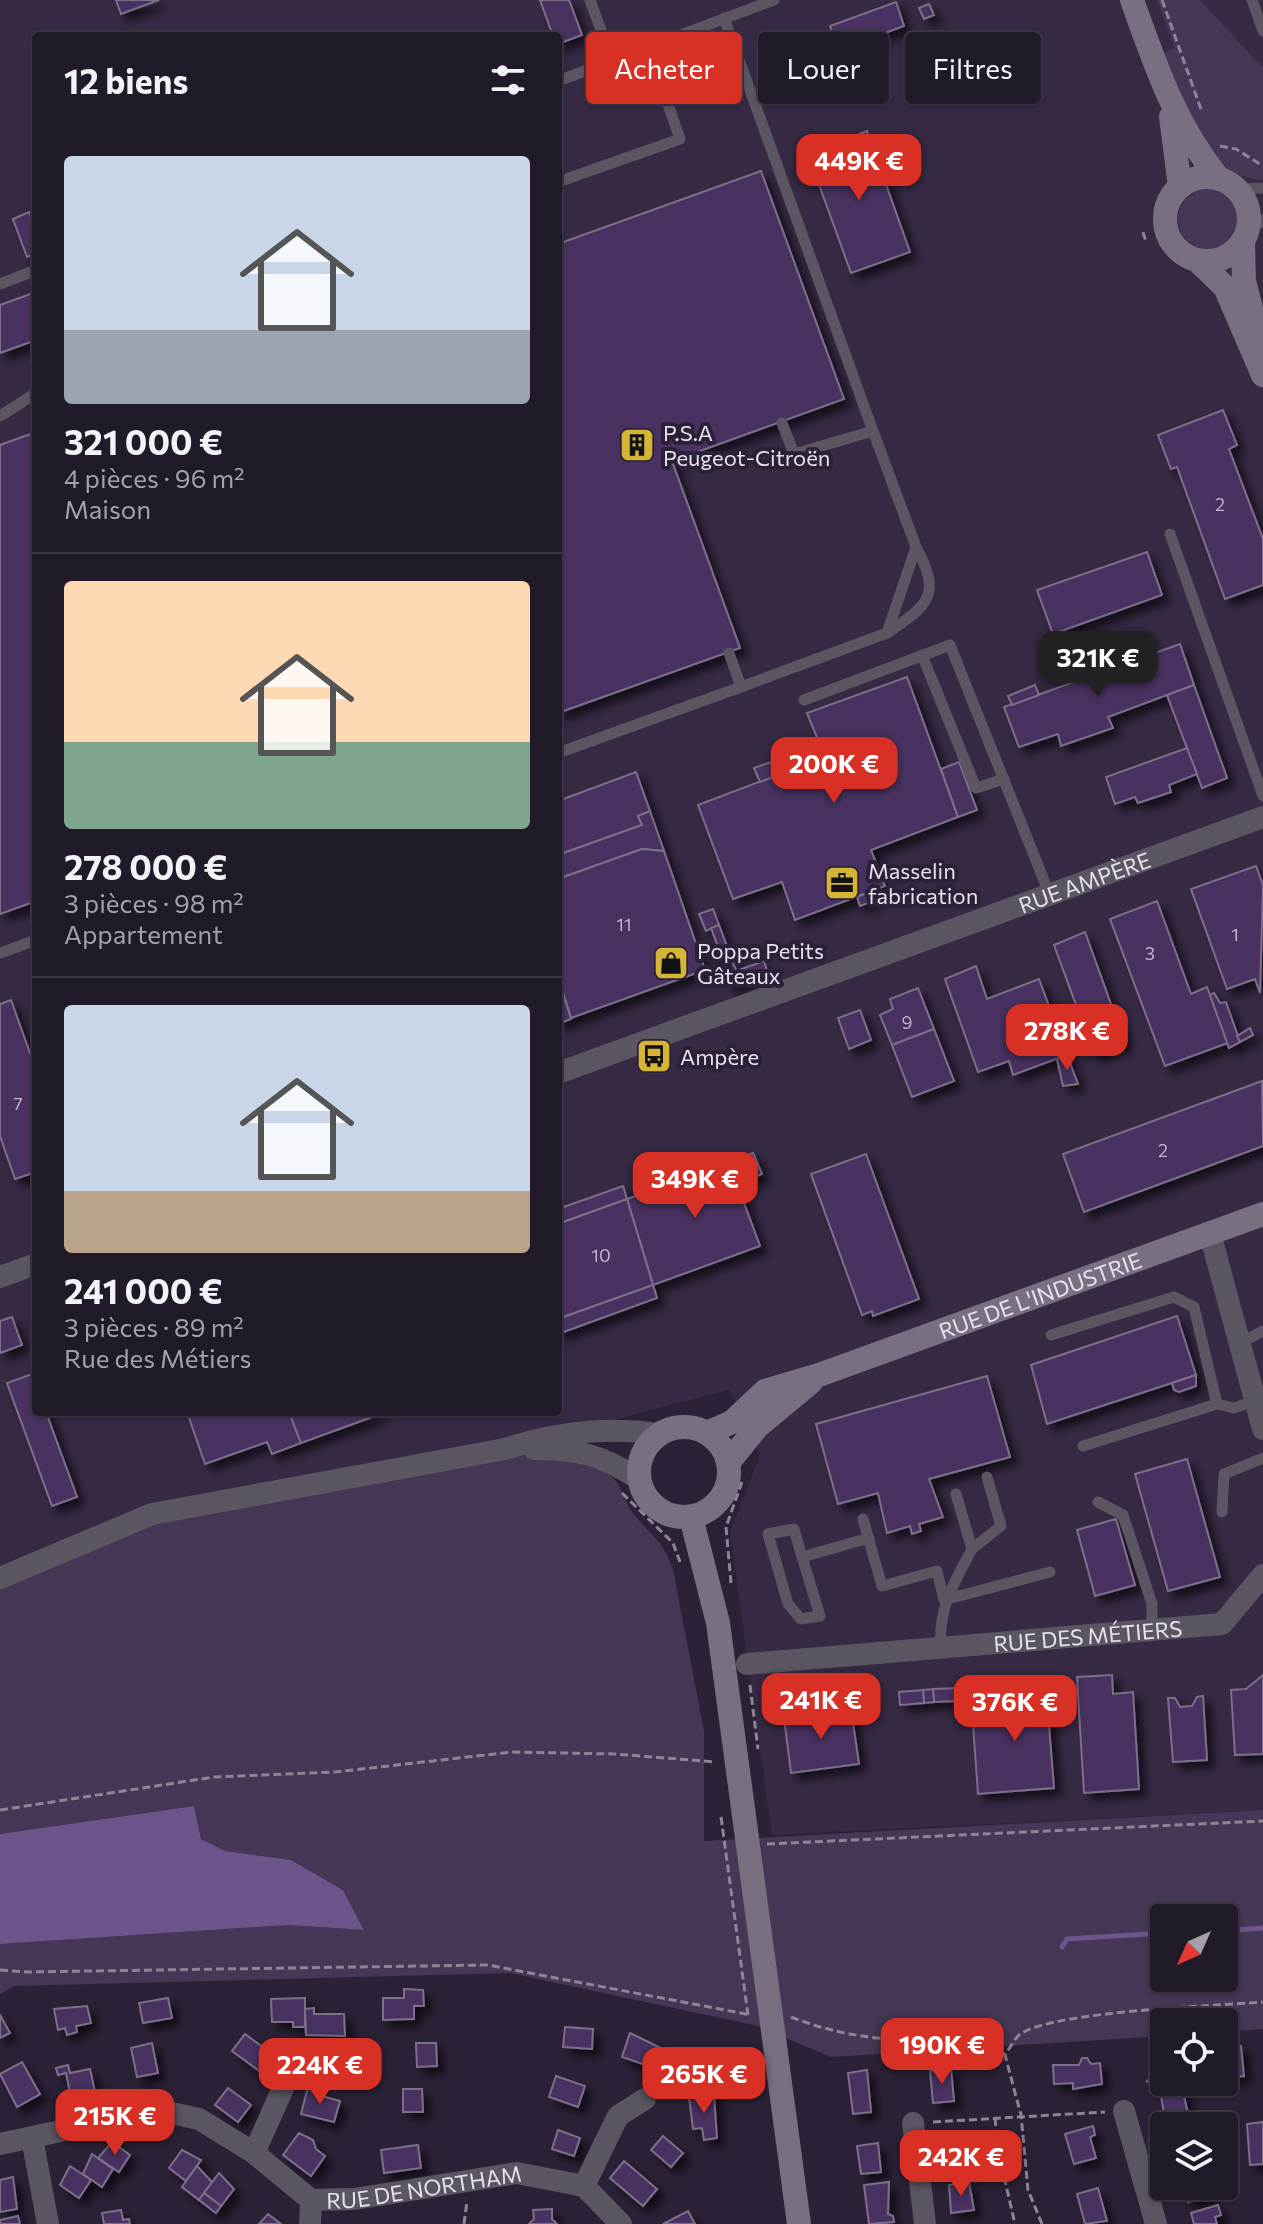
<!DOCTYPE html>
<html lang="fr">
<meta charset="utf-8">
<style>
body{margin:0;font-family:Commissioner,sans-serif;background:#292331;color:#f1f3f6;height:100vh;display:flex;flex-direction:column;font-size:30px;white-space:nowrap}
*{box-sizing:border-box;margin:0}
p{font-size:26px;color:#a2a1a8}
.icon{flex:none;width:44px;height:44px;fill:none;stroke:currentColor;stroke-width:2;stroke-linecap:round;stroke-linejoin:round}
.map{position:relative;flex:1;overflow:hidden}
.details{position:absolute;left:32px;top:32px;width:530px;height:1384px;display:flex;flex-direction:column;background:#211a29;border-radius:8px;box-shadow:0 2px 6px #0004,0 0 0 2px #3e3846}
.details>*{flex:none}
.top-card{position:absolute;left:586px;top:32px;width:556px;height:72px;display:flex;gap:16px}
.needle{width:52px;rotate:225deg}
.buttons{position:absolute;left:1150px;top:1904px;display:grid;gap:16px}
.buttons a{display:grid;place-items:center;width:88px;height:88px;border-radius:8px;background:#211a29;box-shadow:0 2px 6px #0004,0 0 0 2px #3e3846;font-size:40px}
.price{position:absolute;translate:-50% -68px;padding:0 18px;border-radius:16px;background:#d93025;color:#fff;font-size:26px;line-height:52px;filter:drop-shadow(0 2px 4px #0008)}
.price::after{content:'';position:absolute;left:50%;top:48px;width:24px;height:18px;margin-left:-12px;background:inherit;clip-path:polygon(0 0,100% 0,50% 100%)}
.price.on{background:#222;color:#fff}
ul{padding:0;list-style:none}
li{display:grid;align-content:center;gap:16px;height:424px;padding:0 32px}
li+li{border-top:2px solid #3e3846}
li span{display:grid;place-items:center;height:248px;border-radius:8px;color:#555}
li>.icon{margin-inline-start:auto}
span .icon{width:144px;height:144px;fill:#fffc;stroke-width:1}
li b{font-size:34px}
h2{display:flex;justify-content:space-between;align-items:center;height:96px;padding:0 32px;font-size:34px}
.chip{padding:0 28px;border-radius:8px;background:#211a29;box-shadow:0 2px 6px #0004,0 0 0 2px #3e3846;font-size:28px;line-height:72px}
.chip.on{background:#d93025;color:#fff}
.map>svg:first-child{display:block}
.built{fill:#362a44;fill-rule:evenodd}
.green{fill:#453755;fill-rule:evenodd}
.water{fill:#6d548a}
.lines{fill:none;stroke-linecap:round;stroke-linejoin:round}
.stream{stroke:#6d548a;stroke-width:5}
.building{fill:#483062;stroke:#7b7089;stroke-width:2;filter:url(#shadow)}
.path{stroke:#8d8596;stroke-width:3;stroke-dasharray:8 4;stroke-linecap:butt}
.lane{stroke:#5b5661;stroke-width:11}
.street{stroke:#5b5661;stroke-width:22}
.secondary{stroke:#787081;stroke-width:24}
.labels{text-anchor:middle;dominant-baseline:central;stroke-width:8;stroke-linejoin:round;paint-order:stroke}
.number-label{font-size:18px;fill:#beb4cb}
.poi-label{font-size:22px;fill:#e6e0ee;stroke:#2c2237;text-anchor:start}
.street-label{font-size:22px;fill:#e6e0ee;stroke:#2c2237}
</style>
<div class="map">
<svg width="1263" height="2224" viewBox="0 0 1263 2224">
<defs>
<filter id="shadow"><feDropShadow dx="7" dy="7" stdDeviation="4" flood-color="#0009"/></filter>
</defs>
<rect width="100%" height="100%" fill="#2c2237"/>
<!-- built -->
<path class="built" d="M0 0H1263V1810L772 1835 730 1532 760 1455 729 1390 0 1578ZM36 36H558V1412H36Z"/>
<!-- green -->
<g class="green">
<path d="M1157 0H1200L1263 68V180C1199 176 1184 102 1163 53L1175 48Z"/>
<circle cx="1208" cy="219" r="30"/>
<path d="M506 1447 600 1469C622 1479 620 1495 633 1513 651 1536 662 1539 673 1569L704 1731V1841L1263 1810V2029L1224 2032V2022H1164V2036L831 2057 758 2026 510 1973 14 1986 0 1994V1944L288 1925 364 1930 343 1890 291 1860 225 1851 201 1839 194 1806 0 1834V1578L152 1514ZM1164 1918H1224V1978H1164Z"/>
</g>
<!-- water -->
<polygon class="water" points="194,1806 201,1839 225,1851 291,1860 343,1890 364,1930 288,1925 0,1944 0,1834"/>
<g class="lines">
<!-- stream -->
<g class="stream">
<polyline points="1224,1931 1263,1928"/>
<polyline points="1062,1947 1067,1939 1164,1933"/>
</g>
</g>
<!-- building -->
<g class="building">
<polygon points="116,0 159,0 121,14"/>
<polygon points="540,0 569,0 582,35 558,44 558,36 553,36"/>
<polygon points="896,2 904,26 839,50 830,26"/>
<polygon points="929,4 934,15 924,19 919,8"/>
<polygon points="867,131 910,252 851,273 808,154"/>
<polygon points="761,171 844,399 672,461 740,648 558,713 558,244"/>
<polygon points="29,212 36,230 36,253 27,257 13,219"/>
<polygon points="36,292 36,340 0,353 0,305"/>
<polygon points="1223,410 1237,445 1229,449 1263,539 1263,585 1225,599 1177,467 1171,469 1158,435"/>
<polygon points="36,432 36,901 0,914 0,445"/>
<polygon points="1147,552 1162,595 1053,634 1037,590"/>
<polygon points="1180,644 1194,685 1108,717 1113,728 1061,746 1058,734 1019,747 1004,707"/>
<polygon points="907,677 958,817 871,850 885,886 795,920 782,882 733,899 698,805 825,757 807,713"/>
<polygon points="1035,685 1039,695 1012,705 1008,696"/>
<polygon points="1194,685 1227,778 1202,788 1167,695"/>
<polygon points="819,745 825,757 760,782 754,768"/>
<polygon points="1187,748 1197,774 1169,785 1171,792 1138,803 1135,797 1115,804 1106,777"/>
<polygon points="959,762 977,810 958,817 941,769"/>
<polygon points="636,772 650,811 638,816 642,825 558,855 558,801"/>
<polygon points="650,811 664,851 642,849 558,879 558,855 642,825 638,816"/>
<polygon points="642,849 664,851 705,970 571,1018 558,976 558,879"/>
<polygon points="1256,866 1263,885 1260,993 1255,979 1227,989 1191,889"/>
<polygon points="872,891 876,900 860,906 857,897"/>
<polygon points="1157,901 1191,994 1207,987 1228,1043 1165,1066 1110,919"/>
<polygon points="713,909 719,925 706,931 699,914"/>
<polygon points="719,925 736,970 728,973 711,928"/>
<polygon points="1085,932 1125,1043 1094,1054 1054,945"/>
<polygon points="764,961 768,974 741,983 736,971"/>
<polygon points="976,966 987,999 1039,979 1067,1055 1013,1075 1009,1061 978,1072 945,979"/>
<polygon points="736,970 741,983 730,987 725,975"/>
<polygon points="558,977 571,1019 558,1024"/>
<polygon points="918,988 934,1029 892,1045 880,1015 893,1009 890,999"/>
<polygon points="1214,993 1220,1003 1226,1002 1240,1042 1229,1048 1210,995"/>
<polygon points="11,1000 36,1070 36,1172 15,1179 0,1136 0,1004"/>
<polygon points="860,1010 871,1040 849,1049 838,1018"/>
<polygon points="1250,1028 1253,1035 1240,1042 1237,1036"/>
<polygon points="934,1029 954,1081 912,1097 892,1045"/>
<polygon points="1067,1055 1078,1084 1063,1086 1057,1059"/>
<polygon points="1262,1081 1263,1146 1084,1212 1063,1154"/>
<polygon points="753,1153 762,1174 737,1184 760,1246 653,1285 627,1199"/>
<polygon points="866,1154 919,1299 873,1316 872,1311 862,1315 811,1174"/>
<polygon points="623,1186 627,1199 558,1224 558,1209"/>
<polygon points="627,1199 653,1285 558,1319 558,1224"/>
<polygon points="653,1285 657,1298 558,1334 558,1319"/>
<polygon points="1177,1316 1196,1375 1047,1424 1031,1365"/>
<polygon points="12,1317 22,1345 0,1353 0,1321"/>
<polygon points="32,1374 36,1412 46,1412 77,1497 52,1506 7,1383"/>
<polygon points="1196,1375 1196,1386 1179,1392 1174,1390 1172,1383"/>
<polygon points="987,1376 1010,1457 929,1479 943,1517 919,1524 921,1531 912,1534 910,1526 887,1533 878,1493 838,1504 816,1424"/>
<polygon points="187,1412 289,1412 301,1443 272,1454 267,1442 205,1464"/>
<polygon points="289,1412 386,1412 301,1443"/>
<polygon points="1187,1459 1220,1577 1168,1591 1135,1474"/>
<polygon points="1116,1519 1135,1585 1095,1596 1077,1530"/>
<polygon points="1112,1675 1113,1694 1133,1692 1139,1789 1084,1793 1077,1677"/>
<polygon points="1263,1675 1263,1754 1235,1755 1231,1690 1246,1689"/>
<polygon points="1057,1683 1058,1700 1047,1701 1054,1788 978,1794 972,1711 1000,1709 999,1694 1036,1695 1036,1684"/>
<polygon points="957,1688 957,1701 934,1702 933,1689"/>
<polygon points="933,1689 934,1702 924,1703 923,1690"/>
<polygon points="923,1690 924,1703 900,1705 899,1692"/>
<polygon points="1203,1696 1207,1760 1173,1762 1168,1698 1175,1698 1180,1707 1192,1706 1197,1697"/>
<polygon points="851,1709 859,1764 791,1773 784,1718"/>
<polygon points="404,1989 423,1990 424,2006 414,2006 414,2019 383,2020 383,1998 404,1998"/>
<polygon points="168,1998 172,2018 143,2023 139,2003"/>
<polygon points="305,1998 305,2027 293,2027 293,2022 272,2022 271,1999"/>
<polygon points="87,2006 91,2023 76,2026 77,2032 67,2035 65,2028 58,2030 54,2009"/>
<polygon points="314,2008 314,2014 344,2014 345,2036 306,2035 305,2009"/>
<polygon points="0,2015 10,2033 0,2038"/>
<polygon points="565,2027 593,2029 592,2049 563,2047"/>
<polygon points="630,2033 661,2048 654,2068 622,2057"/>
<polygon points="245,2034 275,2056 262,2073 232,2051"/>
<polygon points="152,2043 158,2073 137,2077 131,2048"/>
<polygon points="416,2043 436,2043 437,2066 417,2067"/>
<polygon points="1241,2046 1244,2076 1224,2078 1224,2048"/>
<polygon points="1082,2058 1087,2058 1091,2064 1100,2063 1102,2084 1073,2089 1073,2083 1054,2084 1053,2065 1079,2065"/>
<polygon points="700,2059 701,2065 710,2064 714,2094 688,2097 687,2090 681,2090 677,2062"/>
<polygon points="22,2062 40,2094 17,2107 0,2074"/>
<polygon points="68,2065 70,2073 90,2069 97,2101 73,2107 66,2073 58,2075 56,2068"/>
<polygon points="1164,2067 1164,2082 1181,2084 1191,2126 1166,2126 1161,2096 1147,2081"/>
<polygon points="951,2068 954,2101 933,2103 930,2071"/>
<polygon points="867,2070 871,2112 853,2114 848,2073"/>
<polygon points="556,2076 585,2086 578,2107 549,2097"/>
<polygon points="308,2087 319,2090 318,2095 340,2101 334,2122 301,2114"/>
<polygon points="228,2088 251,2105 238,2122 215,2105"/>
<polygon points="403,2089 422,2089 423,2112 403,2112"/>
<polygon points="714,2094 717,2138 704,2140 702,2128 693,2129 689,2097"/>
<polygon points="1263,2122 1263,2164 1250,2165 1247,2124"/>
<polygon points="1093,2126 1095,2135 1090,2137 1096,2158 1074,2164 1065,2134"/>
<polygon points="558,2130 580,2138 574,2156 552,2149"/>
<polygon points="299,2133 313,2140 316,2149 325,2156 311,2176 283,2155"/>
<polygon points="663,2136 683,2153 671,2167 651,2150"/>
<polygon points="112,2142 130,2155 119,2172 98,2158"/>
<polygon points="878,2143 881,2172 861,2174 857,2146"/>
<polygon points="418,2145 421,2168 384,2173 381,2150"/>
<polygon points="949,2146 950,2150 973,2147 976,2167 942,2171 939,2147"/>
<polygon points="182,2150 201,2160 186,2181 169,2168"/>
<polygon points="92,2154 113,2169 102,2187 83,2174"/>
<polygon points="624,2161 657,2189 643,2206 610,2178"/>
<polygon points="70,2166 91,2180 79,2198 60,2185"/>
<polygon points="197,2166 212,2182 199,2200 182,2187"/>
<polygon points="219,2173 234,2189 221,2206 204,2193"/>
<polygon points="13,2177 17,2209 0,2212 0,2180"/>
<polygon points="889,2182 888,2214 893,2216 894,2222 869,2224 864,2185"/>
<polygon points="969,2182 974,2210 951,2213 949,2185"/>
<polygon points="1186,2186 1208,2186 1211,2196 1188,2202"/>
<polygon points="1098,2188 1107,2221 1085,2224 1077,2194"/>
<polygon points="204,2193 221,2206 216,2213 199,2200"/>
<polygon points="1218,2205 1221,2215 1215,2217 1217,2224 1194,2224 1191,2213"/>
<polygon points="552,2209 552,2219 557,2224 529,2224 534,2219 533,2210"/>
<polygon points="121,2210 123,2220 129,2219 130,2224 104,2224 102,2213"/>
<polygon points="688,2211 695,2224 663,2224"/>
<polygon points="268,2214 281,2224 259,2224"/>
<polygon points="18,2216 20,2224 0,2224 0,2220"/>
</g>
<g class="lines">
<!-- path -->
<g class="path">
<polyline points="1162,0 1202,112"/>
<polyline points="1220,146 1236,149 1263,166"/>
<polyline points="1143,232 1146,242"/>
<polyline points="622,1493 673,1543 680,1562"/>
<polyline points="731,1583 726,1527 743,1479"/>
<polyline points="750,1685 758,1749"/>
<polyline points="0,1810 214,1777 335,1772 512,1752 615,1754 716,1762"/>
<polyline points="721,1817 748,2015"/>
<polyline points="767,1844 1263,1821"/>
<polyline points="0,1970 26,1972 488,1965 751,2015"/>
<path d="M791 2017C852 2041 914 2044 979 2037L1005 2055"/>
<polyline points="995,2118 999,2155 1015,2224"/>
<polyline points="933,2122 1105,2112"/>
<polyline points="464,2224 467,2201"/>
<path d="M1042 2224 1028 2190 1021 2115 1005 2055C1009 2049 1014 2040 1019 2035 1049 2011 1218 2006 1263 2002"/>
</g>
<!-- lane -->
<g class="lane">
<polyline points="590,0 612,60"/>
<polyline points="1252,0 1263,31"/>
<polyline points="724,18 873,431 794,454 782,423"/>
<polyline points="558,81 774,0"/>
<polyline points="558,182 680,139 648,47"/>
<polyline points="1237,189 1263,188"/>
<polyline points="1248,232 1263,220"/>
<polyline points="0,284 36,270"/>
<polyline points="0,416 36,393"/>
<polyline points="1170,534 1263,796"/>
<path d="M887 633C929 605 942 595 916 547"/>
<polyline points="729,653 741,687 887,633 916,547 873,431"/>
<polyline points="922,655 976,788 1004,779"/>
<polyline points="804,700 950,645 1049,893"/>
<polyline points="558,753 741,687"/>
<polyline points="0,953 36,940"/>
<polyline points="1051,1335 1174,1297 1194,1307 1217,1404 1083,1446"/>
<polyline points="1240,1343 1263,1331"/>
<polyline points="1217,1404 1234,1408 1255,1401"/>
<polyline points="1098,1502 1123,1515 1152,1604 1152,1629"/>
<polyline points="1222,1512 1224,1474 1263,1458"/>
<polyline points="863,1519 882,1586 937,1571 944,1600 1050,1572"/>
<polyline points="972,1549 1001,1526 987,1477"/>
<polyline points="802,1557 794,1529 768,1534 788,1604 801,1619 820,1616 802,1557 869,1538"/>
<path d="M941 1647C938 1608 954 1583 972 1549L956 1494"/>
</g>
<!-- street -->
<g class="street">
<path id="s1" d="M558 1073 1263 817"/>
<polyline points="1210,1234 1263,1429"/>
<polyline points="0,1277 36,1264"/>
<path d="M534 1449C579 1449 601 1455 639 1479"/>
<path d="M0 1578 152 1514 505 1449C555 1433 605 1426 658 1434"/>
<path id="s2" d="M747 1664 1222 1624 1263 1575"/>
<polyline points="1124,2111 1156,2224"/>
<polyline points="913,2123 925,2224"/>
<polyline points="32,2138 48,2224"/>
<path id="s3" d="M0 2144 158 2110 199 2119 254 2153 311 2200 354 2199 517 2173 584 2186 621 2224"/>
<polyline points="254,2153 297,2057 331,2058 361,2068"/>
<polyline points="584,2186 618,2116 645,2099"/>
<polyline points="310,2224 311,2200"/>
</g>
<!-- secondary -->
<g class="secondary">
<path d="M1132 0C1155 64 1175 125 1219 179"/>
<polyline points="1171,117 1180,187"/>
<circle cx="1207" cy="219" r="42"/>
<polyline points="1243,243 1244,281 1258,336"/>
<polyline points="1198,261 1225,287 1263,375"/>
<circle cx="684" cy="1472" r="45"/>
<path id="s4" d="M707 1433 732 1422 765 1391 819 1375 1263 1214"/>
<polyline points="728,1463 757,1427 811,1382"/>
<polyline points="691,1517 718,1623 799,2224"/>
</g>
</g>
<!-- icons -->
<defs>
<g id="building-square" transform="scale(1.8)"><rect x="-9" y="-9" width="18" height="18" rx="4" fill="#d5b535" stroke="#2c2237"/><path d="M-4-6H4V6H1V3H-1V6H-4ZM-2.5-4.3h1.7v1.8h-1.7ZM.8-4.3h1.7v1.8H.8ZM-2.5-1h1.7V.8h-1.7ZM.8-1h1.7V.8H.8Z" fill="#111"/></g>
<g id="office-square" transform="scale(1.8)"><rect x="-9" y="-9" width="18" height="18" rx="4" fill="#d5b535" stroke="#2c2237"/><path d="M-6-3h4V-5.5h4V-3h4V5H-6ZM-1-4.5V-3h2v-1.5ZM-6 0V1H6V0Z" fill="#111"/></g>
<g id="shop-square" transform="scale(1.8)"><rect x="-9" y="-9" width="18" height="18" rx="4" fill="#d5b535" stroke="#2c2237"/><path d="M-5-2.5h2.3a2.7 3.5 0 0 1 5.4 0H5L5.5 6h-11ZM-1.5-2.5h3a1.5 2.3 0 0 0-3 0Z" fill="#111"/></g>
<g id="bus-square" transform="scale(1.8)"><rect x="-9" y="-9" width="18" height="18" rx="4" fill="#d5b535" stroke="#2c2237"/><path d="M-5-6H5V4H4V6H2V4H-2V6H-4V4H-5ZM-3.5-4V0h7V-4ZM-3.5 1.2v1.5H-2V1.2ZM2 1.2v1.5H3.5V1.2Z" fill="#111"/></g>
</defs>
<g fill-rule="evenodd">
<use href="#building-square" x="637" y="445"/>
<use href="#office-square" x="842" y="883"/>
<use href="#shop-square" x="671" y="963"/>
<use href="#bus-square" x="654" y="1056"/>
</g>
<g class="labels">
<!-- number labels -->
<g class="number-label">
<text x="1220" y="504">2</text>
<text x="624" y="924">11</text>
<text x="1235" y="934">1</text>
<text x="1150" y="953">3</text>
<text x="907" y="1022">9</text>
<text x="18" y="1103">7</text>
<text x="1163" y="1150">2</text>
<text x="601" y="1255">10</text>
</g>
<!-- poi labels -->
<g class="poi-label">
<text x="663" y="432">P.S.A<tspan x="663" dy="25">Peugeot-Citroën</tspan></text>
<text x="868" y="870">Masselin<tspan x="868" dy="25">fabrication</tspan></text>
<text x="697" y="950">Poppa Petits<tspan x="697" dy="25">Gâteaux</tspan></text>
<text x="680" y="1056">Ampère</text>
</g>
<!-- street labels -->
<g class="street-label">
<text stroke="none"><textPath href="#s1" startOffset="560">RUE AMPÈRE</textPath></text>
<text stroke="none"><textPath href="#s4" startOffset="364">RUE DE L'INDUSTRIE</textPath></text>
<text stroke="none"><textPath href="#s2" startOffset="342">RUE DES MÉTIERS</textPath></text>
<text stroke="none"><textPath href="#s3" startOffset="456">RUE DE NORTHAM</textPath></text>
</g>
</g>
</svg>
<div class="buttons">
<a><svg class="needle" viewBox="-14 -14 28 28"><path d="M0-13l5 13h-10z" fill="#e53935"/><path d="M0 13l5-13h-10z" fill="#a2a1a8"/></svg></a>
<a><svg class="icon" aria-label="locate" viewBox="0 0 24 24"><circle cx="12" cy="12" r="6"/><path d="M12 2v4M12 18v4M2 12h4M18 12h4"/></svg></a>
<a><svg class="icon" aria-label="layers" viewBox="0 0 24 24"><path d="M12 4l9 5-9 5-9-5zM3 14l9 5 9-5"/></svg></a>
</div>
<b class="price" style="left:859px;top:202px">449K €</b>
<b class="price on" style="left:1098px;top:699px">321K €</b>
<b class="price" style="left:834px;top:805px">200K €</b>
<b class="price" style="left:1067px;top:1072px">278K €</b>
<b class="price" style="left:695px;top:1220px">349K €</b>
<b class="price" style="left:821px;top:1741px">241K €</b>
<b class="price" style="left:1015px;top:1743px">376K €</b>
<b class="price" style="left:942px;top:2086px">190K €</b>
<b class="price" style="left:320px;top:2106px">224K €</b>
<b class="price" style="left:704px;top:2115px">265K €</b>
<b class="price" style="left:115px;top:2157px">215K €</b>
<b class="price" style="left:961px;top:2198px">242K €</b>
<div class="top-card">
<a class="chip on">Acheter</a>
<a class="chip">Louer</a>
<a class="chip">Filtres</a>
</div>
<section class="details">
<h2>12 biens<svg class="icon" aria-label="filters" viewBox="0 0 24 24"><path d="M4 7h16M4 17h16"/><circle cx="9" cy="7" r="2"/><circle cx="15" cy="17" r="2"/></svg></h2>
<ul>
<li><span style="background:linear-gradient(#c9d6e8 70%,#9aa5b1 0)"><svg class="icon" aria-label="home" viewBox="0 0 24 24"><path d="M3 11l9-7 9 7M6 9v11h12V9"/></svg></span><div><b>321 000 €</b><p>4 pièces · 96 m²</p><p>Maison</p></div></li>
<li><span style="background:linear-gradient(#ffd9b3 65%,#7fa58c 0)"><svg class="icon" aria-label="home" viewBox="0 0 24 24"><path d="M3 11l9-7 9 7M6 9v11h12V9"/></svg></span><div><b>278 000 €</b><p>3 pièces · 98 m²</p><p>Appartement</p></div></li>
<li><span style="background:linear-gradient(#c9d6e8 75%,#b9a48a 0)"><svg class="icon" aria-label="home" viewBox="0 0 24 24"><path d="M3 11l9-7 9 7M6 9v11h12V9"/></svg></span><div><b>241 000 €</b><p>3 pièces · 89 m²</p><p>Rue des Métiers</p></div></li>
</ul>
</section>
</div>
